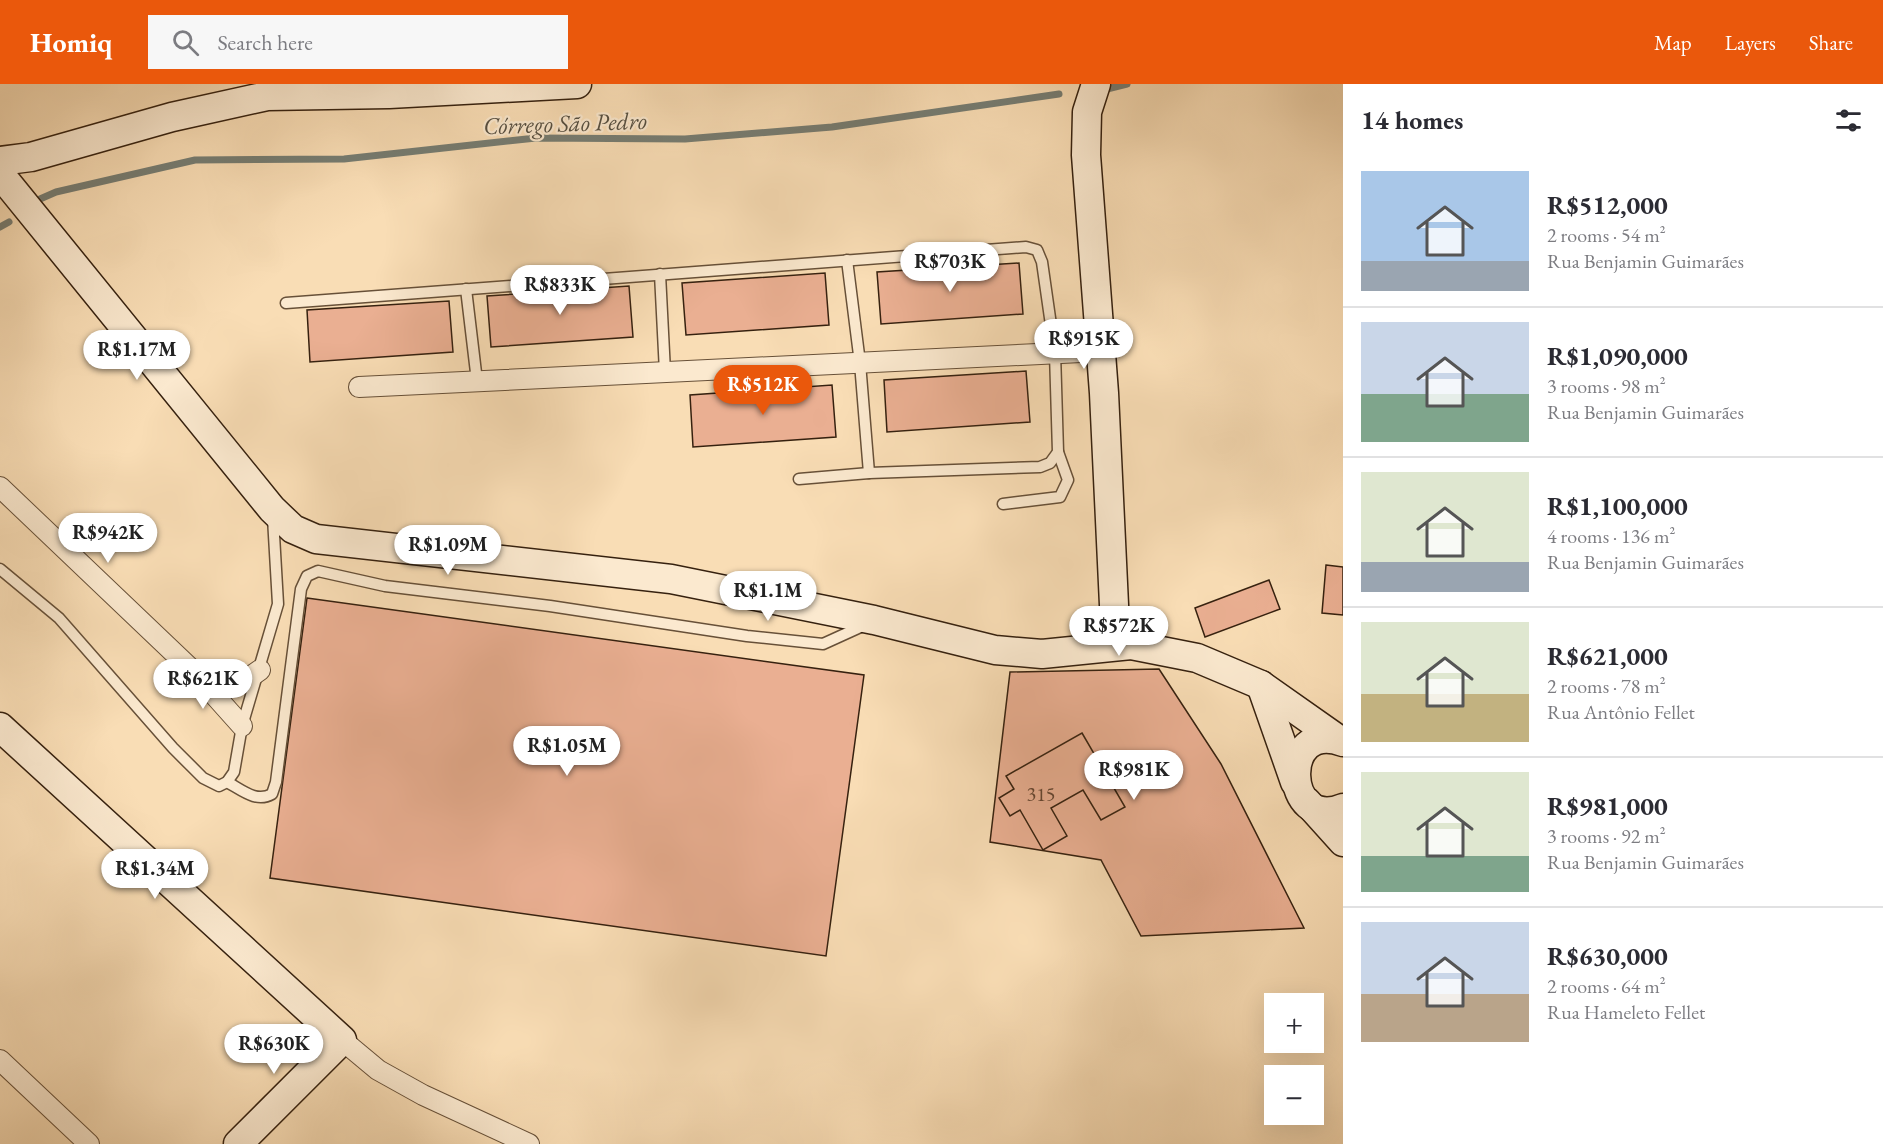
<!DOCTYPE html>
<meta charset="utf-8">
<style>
body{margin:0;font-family:"EB Garamond",serif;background:#f7f7f7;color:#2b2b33;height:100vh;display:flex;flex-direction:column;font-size:22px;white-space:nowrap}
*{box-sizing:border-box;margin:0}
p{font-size:20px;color:#7c7c81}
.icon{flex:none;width:33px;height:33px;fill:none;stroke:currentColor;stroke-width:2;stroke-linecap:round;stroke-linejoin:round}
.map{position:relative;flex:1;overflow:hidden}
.sheet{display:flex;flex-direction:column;background:#fff;width:540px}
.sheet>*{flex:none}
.buttons{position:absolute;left:1264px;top:909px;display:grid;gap:12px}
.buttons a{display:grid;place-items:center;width:60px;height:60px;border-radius:0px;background:#fff;box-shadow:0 6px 24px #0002;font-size:30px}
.price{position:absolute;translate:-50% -51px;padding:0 14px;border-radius:21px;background:#fff;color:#222;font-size:20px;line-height:39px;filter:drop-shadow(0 2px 3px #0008)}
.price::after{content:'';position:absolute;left:50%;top:36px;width:18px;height:14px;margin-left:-9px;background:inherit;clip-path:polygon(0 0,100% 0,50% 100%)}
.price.active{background:#ea580c;color:#fff}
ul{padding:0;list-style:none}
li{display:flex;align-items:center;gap:18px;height:150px;padding:0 18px}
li+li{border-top:2px solid #e1e1e2}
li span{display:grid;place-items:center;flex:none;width:168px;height:120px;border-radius:0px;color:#555}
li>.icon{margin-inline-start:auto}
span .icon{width:72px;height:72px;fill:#fffc;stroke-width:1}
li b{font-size:26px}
h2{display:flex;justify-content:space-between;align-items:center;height:72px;padding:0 18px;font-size:26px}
header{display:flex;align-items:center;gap:36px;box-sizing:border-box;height:84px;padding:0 30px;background:#ea580c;color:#fff}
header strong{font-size:28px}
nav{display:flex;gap:33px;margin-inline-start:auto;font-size:21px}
.search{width:420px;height:54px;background:#f7f7f7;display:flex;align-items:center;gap:15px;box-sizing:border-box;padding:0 21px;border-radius:0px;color:#7c7c81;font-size:22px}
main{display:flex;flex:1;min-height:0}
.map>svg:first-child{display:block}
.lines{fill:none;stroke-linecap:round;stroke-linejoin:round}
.stream{stroke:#767d73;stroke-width:7}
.building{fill:#eaaf92;stroke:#36210f;stroke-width:1.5}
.lane-casing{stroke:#675038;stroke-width:13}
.street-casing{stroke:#675038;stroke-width:22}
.secondary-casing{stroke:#36210f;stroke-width:31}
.lane{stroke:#fbe9cf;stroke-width:10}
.street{stroke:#fbe9cf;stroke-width:20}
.secondary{stroke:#fbe9cf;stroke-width:28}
.labels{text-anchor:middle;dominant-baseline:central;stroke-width:4.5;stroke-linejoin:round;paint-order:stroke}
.number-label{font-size:20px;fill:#634430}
.water-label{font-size:24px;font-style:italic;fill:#564f41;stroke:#fbe9cf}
</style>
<header>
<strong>Homiq</strong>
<div class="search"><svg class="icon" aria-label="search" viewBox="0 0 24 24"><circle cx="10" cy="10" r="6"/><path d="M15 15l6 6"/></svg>Search here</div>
<nav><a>Map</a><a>Layers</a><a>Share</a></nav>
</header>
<main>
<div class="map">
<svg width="1343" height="1060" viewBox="0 0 1343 1060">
<rect width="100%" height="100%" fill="#f9ddb5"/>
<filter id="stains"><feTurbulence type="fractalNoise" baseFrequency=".00333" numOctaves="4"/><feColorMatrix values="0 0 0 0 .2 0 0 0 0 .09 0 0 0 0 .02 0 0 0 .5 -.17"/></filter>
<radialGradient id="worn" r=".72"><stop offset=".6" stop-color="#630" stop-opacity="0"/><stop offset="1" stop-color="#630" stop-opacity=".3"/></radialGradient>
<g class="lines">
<!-- stream -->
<g class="stream">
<polyline points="1107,5 1127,0"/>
<polyline points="40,115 56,108 195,76 344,75 536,54 685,55 832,43 1059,10"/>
<polyline points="0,143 9,138"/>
</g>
</g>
<!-- building -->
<g class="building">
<polygon points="1019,179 1023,230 881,240 877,188"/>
<polygon points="825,189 829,241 686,251 682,199"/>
<polygon points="629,202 633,253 491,263 487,212"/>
<polygon points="449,217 453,268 310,278 307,226"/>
<polygon points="1026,287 1030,338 887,348 884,296"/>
<polygon points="832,301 836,353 693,363 690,311"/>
<polygon points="1326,481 1343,483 1343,531 1322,529"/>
<polygon points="1269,496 1280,525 1205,553 1195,524"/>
<polygon points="307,514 864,591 826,872 270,794"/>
<polygon points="1159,585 1221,680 1304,844 1141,852 1101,776 990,758 1010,588"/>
<polygon points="1082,649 1125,723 1101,736 1083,706 1051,724 1067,752 1043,766 1020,726 1010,732 999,714 1014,705 1006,692"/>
</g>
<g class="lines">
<!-- lane casing -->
<g class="lane-casing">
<g id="lane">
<polyline points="847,176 860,279 869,389"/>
<polyline points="660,190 665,288"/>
<polyline points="466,205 477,297"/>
<polyline points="286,219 1026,163 1037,166 1042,178 1055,269 1058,368 1050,379 1040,383 869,389 799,395"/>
<polyline points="1003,420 1060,413 1068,396 1058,368"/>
<polyline points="0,485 59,534 173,664 203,694 219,702 227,698 234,688 242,642 278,520 273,434"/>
<path d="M227 698C242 706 256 719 272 710L276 698 301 505 307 492 318 487 385 502 550 522 747 552 823 560 867 540"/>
</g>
</g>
<!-- street casing -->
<g class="street-casing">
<g id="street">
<polyline points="359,303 1101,267"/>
<polyline points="0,403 191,585 242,642"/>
<path d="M196 588C222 599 237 604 260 586"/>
<polyline points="342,956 378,986 423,1011 529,1060"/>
<polyline points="0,976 89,1060"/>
</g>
</g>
<!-- secondary casing -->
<g class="secondary-casing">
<g id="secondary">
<polyline points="1096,0 1087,28 1086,71 1104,309 1115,542 1122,553 1131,561"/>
<polyline points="0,77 31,73 172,33 267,12 389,10 577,0"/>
<polyline points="0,90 272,425 293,445 316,455 671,495 874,536 995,566 1042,570 1131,561 1197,574 1261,601 1339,656"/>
<polyline points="1261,601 1295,698"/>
<polyline points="0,643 342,956 238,1060"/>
<path d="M1343 658C1278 634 1283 749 1343 724"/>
<polyline points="1307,718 1343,758"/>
</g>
</g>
<!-- lane -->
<use href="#lane" class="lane"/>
<!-- street -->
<use href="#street" class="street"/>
<!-- secondary -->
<use href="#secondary" class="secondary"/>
</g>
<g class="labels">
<!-- number labels -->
<g class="number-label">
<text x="1041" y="710">315</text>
</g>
<!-- water labels -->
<g class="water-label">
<text transform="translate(565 39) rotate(-2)">Córrego São Pedro</text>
</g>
</g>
<rect width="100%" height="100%" filter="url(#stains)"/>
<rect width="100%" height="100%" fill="url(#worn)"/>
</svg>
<div class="buttons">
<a>+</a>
<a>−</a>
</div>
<b class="price" style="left:950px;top:209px">R$703K</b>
<b class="price" style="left:560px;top:232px">R$833K</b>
<b class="price" style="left:1084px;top:286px">R$915K</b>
<b class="price" style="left:137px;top:297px">R$1.17M</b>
<b class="price active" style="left:763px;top:332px">R$512K</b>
<b class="price" style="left:108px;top:480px">R$942K</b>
<b class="price" style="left:448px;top:492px">R$1.09M</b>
<b class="price" style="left:768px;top:538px">R$1.1M</b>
<b class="price" style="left:1119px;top:573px">R$572K</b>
<b class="price" style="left:203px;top:626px">R$621K</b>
<b class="price" style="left:567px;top:693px">R$1.05M</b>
<b class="price" style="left:1134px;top:717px">R$981K</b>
<b class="price" style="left:155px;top:816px">R$1.34M</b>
<b class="price" style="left:274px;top:991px">R$630K</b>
</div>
<section class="sheet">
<h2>14 homes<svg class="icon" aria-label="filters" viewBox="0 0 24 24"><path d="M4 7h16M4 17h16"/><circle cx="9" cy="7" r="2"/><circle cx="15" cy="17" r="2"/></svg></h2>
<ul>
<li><span style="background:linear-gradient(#a9c7e8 75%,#9aa5b1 0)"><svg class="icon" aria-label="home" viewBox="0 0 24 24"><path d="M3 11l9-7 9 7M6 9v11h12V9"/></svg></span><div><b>R$512,000</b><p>2 rooms · 54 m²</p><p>Rua Benjamin Guimarães</p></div></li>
<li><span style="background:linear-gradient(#c9d6e8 60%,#7fa58c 0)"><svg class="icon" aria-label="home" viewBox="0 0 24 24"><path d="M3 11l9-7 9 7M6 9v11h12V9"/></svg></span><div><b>R$1,090,000</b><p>3 rooms · 98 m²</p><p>Rua Benjamin Guimarães</p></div></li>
<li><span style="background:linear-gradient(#dfe7d0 75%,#9aa5b1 0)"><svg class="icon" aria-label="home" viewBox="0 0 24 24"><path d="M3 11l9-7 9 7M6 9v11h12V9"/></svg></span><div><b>R$1,100,000</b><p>4 rooms · 136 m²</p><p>Rua Benjamin Guimarães</p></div></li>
<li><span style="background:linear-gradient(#dfe7d0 60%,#c2b280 0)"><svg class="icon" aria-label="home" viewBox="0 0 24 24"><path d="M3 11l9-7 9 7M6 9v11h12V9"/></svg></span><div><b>R$621,000</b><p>2 rooms · 78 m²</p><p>Rua Antônio Fellet</p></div></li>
<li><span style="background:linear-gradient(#dfe7d0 70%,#7fa58c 0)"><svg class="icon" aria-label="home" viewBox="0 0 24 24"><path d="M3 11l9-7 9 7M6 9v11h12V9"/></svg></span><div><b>R$981,000</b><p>3 rooms · 92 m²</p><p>Rua Benjamin Guimarães</p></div></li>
<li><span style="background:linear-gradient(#c9d6e8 60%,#b9a48a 0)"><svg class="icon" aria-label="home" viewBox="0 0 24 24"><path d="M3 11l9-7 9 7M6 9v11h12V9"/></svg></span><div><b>R$630,000</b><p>2 rooms · 64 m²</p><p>Rua Hameleto Fellet</p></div></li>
</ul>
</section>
</main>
